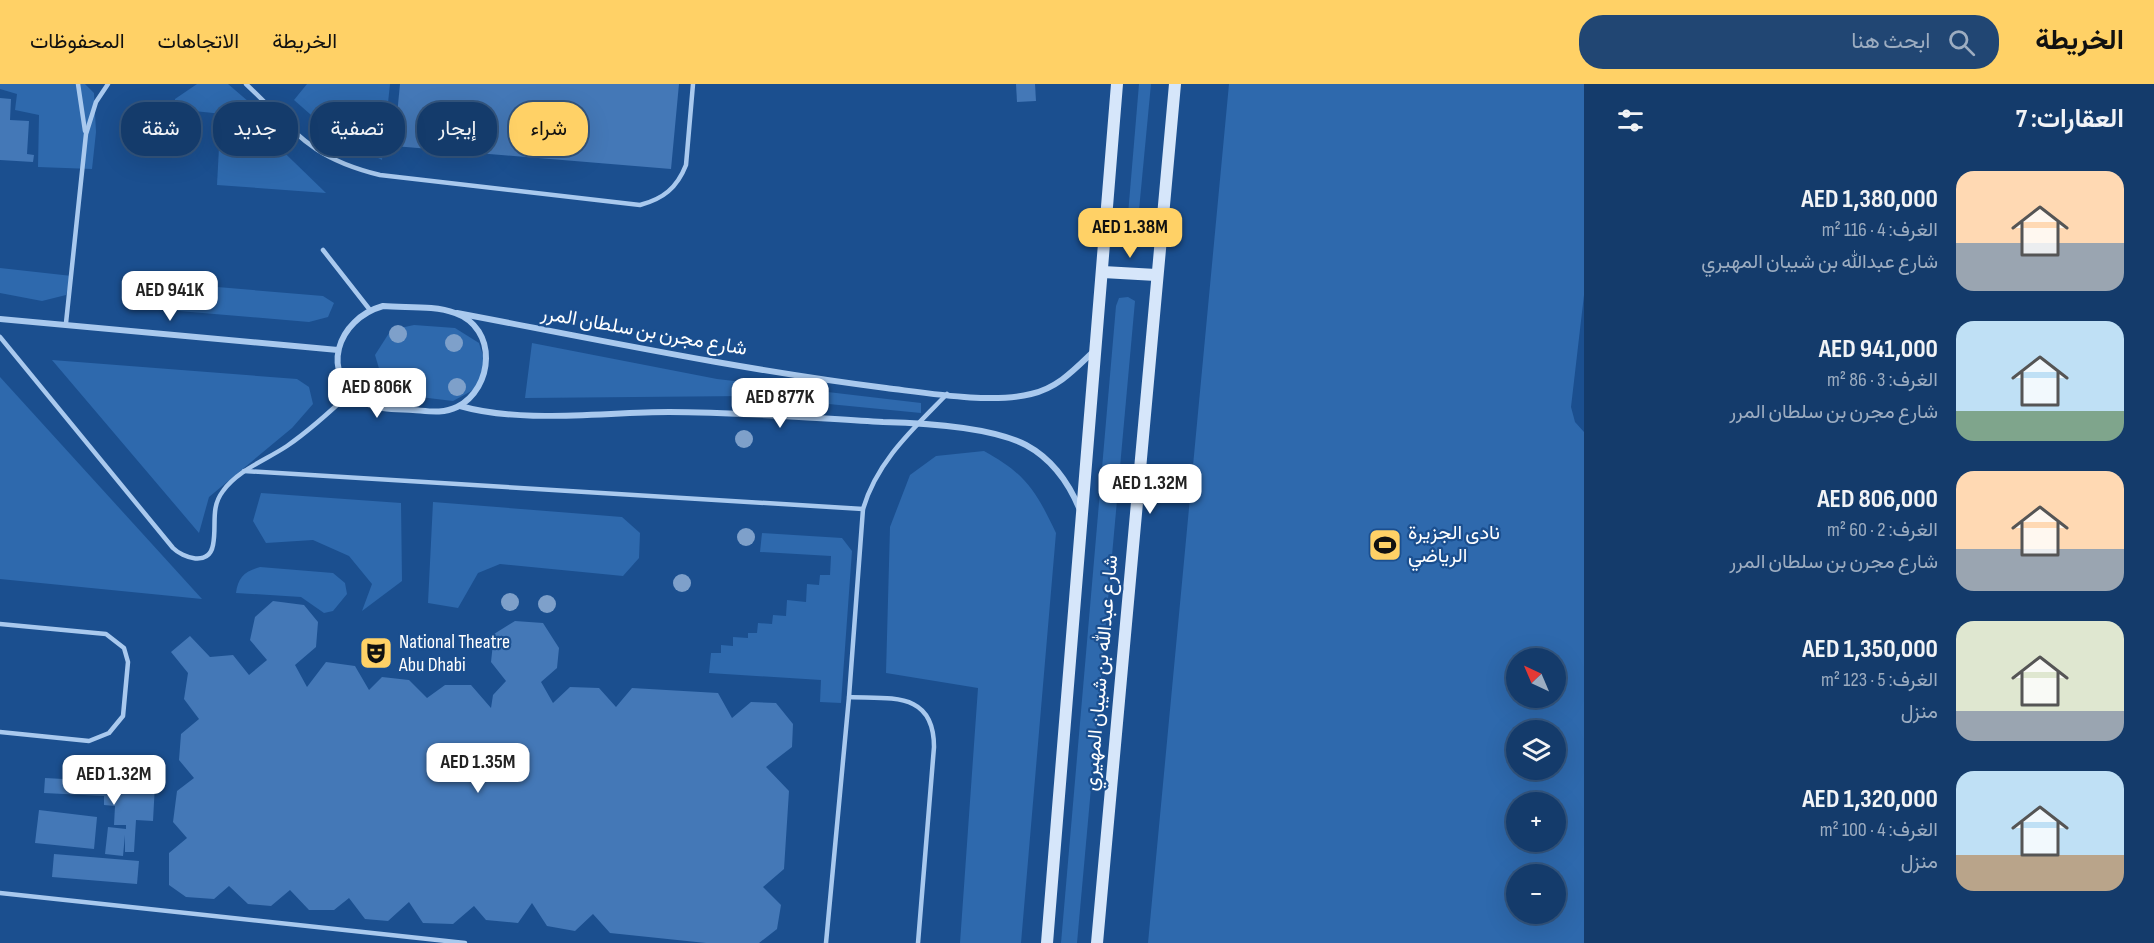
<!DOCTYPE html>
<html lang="ar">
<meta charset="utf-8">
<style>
body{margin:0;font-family:"Sofia Sans Condensed",Vazirmatn,sans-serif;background:#214673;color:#f1f3f6;direction:rtl;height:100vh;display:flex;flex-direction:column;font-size:22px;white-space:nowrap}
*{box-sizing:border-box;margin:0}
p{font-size:20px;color:#9dadc1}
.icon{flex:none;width:33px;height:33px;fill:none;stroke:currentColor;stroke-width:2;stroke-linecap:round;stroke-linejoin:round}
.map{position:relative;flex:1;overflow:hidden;direction:ltr}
.sheet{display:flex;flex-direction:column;background:#143b6b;width:570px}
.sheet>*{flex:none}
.banner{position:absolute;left:18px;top:18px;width:570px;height:54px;direction:rtl;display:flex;gap:12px}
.needle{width:39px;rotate:316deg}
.tools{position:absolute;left:1506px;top:564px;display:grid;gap:12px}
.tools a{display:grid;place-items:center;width:60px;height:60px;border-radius:50%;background:#143b6b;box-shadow:0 6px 24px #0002,0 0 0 2px #33557e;font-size:30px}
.price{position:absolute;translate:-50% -51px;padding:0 14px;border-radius:12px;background:#fff;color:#222;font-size:20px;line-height:39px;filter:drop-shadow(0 2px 3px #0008)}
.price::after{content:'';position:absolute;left:50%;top:36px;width:18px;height:14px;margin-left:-9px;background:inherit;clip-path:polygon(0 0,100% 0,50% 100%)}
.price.selected{background:#ffd166;color:#111}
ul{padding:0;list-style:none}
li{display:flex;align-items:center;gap:18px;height:150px;padding:0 30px}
li span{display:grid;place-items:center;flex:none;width:168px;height:120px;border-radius:18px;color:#555}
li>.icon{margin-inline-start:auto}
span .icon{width:72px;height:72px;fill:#fffc;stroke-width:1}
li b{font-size:26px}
h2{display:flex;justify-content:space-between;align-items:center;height:72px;padding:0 30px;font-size:26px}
.chip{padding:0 21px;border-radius:24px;background:#143b6b;box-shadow:0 6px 24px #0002,0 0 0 2px #33557e;font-size:21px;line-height:54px}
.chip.selected{background:#ffd166;color:#111}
header{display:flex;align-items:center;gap:36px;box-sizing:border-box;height:84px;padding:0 30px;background:#ffd166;color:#111}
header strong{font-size:28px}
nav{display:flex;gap:33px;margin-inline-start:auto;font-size:21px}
.search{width:420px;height:54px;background:#214673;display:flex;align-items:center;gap:15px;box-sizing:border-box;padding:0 21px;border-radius:24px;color:#9dadc1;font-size:22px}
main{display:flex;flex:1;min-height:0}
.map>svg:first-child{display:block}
.green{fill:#2e69ad;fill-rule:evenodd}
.building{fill:#4478b7}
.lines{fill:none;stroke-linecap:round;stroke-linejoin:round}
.lane{stroke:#a9c9ee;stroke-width:4.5}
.street{stroke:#a9c9ee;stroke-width:6}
.secondary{stroke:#d6e6fa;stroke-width:12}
.tree{fill:#7ea0ca}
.labels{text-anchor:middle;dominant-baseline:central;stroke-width:4.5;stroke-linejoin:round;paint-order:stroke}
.street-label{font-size:20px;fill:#fff;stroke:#1b4f8f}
.poi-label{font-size:20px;fill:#fff;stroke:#1b4f8f;text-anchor:start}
</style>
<header>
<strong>الخريطة</strong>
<div class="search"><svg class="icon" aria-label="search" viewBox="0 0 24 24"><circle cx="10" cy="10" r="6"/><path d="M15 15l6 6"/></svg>ابحث هنا</div>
<nav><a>الخريطة</a><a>الاتجاهات</a><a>المحفوظات</a></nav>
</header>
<main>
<section class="sheet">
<h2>العقارات: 7<svg class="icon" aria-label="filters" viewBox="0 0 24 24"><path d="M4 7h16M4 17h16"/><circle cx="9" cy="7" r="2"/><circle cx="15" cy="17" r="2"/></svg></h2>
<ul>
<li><span style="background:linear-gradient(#ffd9b3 60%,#9aa5b1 0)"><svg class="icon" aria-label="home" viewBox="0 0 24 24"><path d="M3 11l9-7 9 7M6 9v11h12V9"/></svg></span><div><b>AED 1,380,000</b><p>الغرف: 4 · 116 m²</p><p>شارع عبدالله بن شيبان المهيري</p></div></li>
<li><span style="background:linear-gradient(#bfe0f5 75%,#7fa58c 0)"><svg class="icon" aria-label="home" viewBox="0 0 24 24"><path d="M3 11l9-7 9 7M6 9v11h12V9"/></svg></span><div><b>AED 941,000</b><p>الغرف: 3 · 86 m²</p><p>شارع مجرن بن سلطان المرر</p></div></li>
<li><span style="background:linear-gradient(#ffd9b3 65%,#9aa5b1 0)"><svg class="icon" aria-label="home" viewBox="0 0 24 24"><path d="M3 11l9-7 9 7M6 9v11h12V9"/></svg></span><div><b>AED 806,000</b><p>الغرف: 2 · 60 m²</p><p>شارع مجرن بن سلطان المرر</p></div></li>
<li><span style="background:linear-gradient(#dfe7d0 75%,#9aa5b1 0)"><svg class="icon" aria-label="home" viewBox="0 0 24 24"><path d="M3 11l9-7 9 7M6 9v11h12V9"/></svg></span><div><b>AED 1,350,000</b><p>الغرف: 5 · 123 m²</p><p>منزل</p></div></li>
<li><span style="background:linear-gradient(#bfe0f5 70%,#b9a48a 0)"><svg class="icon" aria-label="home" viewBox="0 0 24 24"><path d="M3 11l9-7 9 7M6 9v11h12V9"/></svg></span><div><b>AED 1,320,000</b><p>الغرف: 4 · 100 m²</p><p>منزل</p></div></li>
</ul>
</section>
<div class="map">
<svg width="1584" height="859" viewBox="0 0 1584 859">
<rect width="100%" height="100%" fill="#1b4f8f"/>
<!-- green -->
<g class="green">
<polygon points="0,0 85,0 94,9 96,48 92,85 38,83 39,31 15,26 17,10 0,5"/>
<polygon points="197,0 228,0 269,35 175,25 175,15"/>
<polygon points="307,0 390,0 382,76 335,52 294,16"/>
<polygon points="1139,0 1151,0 1135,168 1125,166"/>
<path d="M1229 0H1584V211L1571 323 1575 338 1584 348V859H1148ZM1516 574H1556V614H1516ZM1516 646H1556V686H1516ZM1516 718H1556V758H1516ZM1516 790H1556V830H1516Z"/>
<polygon points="220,45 262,47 326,109 217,101"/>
<polygon points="0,184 72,192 66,211 42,217 0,209"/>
<polygon points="146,197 323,212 334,219 328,233 309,238 143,224 128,216 129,205 134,199"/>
<polygon points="1128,213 1135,217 1077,859 1061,859 1116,222 1119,214"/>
<polygon points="414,241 455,244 479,259 486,281 477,304 453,317 403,311 383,298 375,271 391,246"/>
<polygon points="532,259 717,295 921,319 921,329 747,312 525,314"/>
<polygon points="52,276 297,295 309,303 313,320 292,344 209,413 199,449"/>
<polygon points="0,293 202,515 0,495"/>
<path d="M984 367C1026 390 1036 407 1056 449L1021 859H960L978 604 886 589 890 443 910 391 936 372Z"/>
<polygon points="261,409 401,419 402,497 362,527 372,500 349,472 313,456 266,459 253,437"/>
<polygon points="433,418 622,433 640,449 639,474 623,492 500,480 478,489 458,524 428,519"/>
<polygon points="762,449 842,454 852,467 841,619 820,618 821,596 709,589 711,569 721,569 721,561 733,562 733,553 748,554 748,549 757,549 758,539 772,540 773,531 786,532 787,516 806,518 807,500 819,501 820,491 830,491 831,472 760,468"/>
<path d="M260 483 333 489 345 499 347 510 333 527 324 529 301 513 236 509C238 493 245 487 260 483Z"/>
</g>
<!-- building -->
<g class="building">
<polygon points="400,0 679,0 671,85 394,62"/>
<polygon points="1016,0 1035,0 1036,17 1017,18"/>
<polygon points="0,14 11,15 10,36 29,37 27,70 34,71 33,78 0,76"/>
<polygon points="273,517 304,521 318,538 316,563 295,581 307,603 326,578 355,582 369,606 382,593 409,596 427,614 445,601 471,601 491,624 493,611 506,597 491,578 494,550 515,537 543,539 559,564 557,584 541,598 553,619 570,603 599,604 616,623 632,604 718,609 732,634 751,618 776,619 793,640 792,663 766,683 789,707 784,785 763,803 781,821 777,845 759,859 706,859 610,849 593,830 575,847 547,842 532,819 518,839 486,836 474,822 453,840 423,839 409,818 388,837 365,835 349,814 334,826 309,826 290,806 271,822 248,820 229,802 214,815 186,813 169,801 169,769 187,754 173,738 177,707 194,694 179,676 181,650 199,635 184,615 188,589 171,568 190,552 210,573 233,571 249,591 267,576 250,556 255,533"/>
<polygon points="45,694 155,700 153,737 136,736 134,768 125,768 125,751 123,772 105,770 108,743 126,745 126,741 114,741 115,722 104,721 104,712 44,709"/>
<polygon points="39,726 97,733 94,765 35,759"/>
<polygon points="54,770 139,777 137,800 52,793"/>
</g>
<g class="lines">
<!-- lane -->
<g class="lane">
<polyline points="78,0 85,47"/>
<path d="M246 0C296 47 307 73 380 91L640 121C663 115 677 104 686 81L693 0"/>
<polyline points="323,166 370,226"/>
<polyline points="66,239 86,50 96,18 108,0"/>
<path d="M0 253 173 464C183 474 209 483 213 461 217 441 210 424 223 407 238 386 266 376 287 362 310 346 331 327 351 308"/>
<polyline points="244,387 863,425"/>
<polyline points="0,540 106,550 124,564 128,578 123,632 109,649 89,657 0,648"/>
<path d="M849 613C891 615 934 607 934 663L918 859"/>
<polyline points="0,809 465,859"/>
<path d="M826 859 849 613 863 425C877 377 913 345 947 310"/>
</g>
<!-- street -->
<g class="street">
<path d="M383 222C405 224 434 221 455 229 498 244 494 304 457 323 443 330 428 327 413 326 397 325 378 326 364 318 318 290 337 235 383 222Z"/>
<path d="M457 229C600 256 742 286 886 304 927 309 992 320 1031 310 1058 304 1075 285 1094 267"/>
<polyline points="0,235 338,266"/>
<path d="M460 322C523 340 603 328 669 328 740 328 812 334 883 338 922 339 991 343 1026 361 1052 375 1069 399 1080 426"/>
</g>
<!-- secondary -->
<g class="secondary">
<polyline points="1103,188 1156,191"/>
<polyline points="1047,859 1117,0"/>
<polyline points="1097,859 1175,0"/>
</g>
</g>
<!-- trees -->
<g class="tree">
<circle cx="398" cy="250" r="9"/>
<circle cx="454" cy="259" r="9"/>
<circle cx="394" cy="293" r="9"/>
<circle cx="457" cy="303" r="9"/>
<circle cx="744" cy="355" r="9"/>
<circle cx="746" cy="453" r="9"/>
<circle cx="682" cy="499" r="9"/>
<circle cx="510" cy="518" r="9"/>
<circle cx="547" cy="520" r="9"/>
</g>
<!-- icons -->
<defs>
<g id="stadium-square" transform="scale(1.725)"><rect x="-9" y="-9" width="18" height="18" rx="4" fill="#ffd166" stroke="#1b4f8f"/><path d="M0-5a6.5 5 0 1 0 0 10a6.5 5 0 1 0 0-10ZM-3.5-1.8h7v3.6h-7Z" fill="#111"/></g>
<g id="theatre-square" transform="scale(1.725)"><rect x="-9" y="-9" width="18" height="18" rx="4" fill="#ffd166" stroke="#1b4f8f"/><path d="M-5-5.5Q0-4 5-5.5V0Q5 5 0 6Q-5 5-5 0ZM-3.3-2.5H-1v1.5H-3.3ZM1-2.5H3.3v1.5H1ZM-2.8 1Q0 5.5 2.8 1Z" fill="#111"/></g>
</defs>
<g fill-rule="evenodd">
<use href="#stadium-square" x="1385" y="461"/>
<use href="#theatre-square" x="376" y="569"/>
</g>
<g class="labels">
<!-- street labels -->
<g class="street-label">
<text transform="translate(644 247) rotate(10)">شارع مجرن بن سلطان المرر</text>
<text transform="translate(1101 589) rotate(-85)">شارع عبدالله بن شيبان المهيري</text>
</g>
<!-- poi labels -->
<g class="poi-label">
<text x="1408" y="449">نادى الجزيرة<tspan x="1408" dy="23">الرياضي</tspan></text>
<text x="399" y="558">National Theatre<tspan x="399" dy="23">Abu Dhabi</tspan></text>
</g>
</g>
</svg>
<div class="tools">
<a><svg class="needle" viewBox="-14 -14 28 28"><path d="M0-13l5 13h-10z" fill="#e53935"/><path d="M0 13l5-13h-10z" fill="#9dadc1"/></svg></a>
<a><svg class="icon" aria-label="layers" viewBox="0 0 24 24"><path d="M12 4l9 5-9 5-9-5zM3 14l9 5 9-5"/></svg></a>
<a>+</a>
<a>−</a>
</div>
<b class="price selected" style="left:1130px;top:175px">AED 1.38M</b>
<b class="price" style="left:170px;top:238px">AED 941K</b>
<b class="price" style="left:377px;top:335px">AED 806K</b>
<b class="price" style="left:780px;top:345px">AED 877K</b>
<b class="price" style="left:1150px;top:431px">AED 1.32M</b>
<b class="price" style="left:478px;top:710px">AED 1.35M</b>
<b class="price" style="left:114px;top:722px">AED 1.32M</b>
<div class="banner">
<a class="chip selected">شراء</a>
<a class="chip">إيجار</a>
<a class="chip">تصفية</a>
<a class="chip">جديد</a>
<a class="chip">شقة</a>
</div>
</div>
</main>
